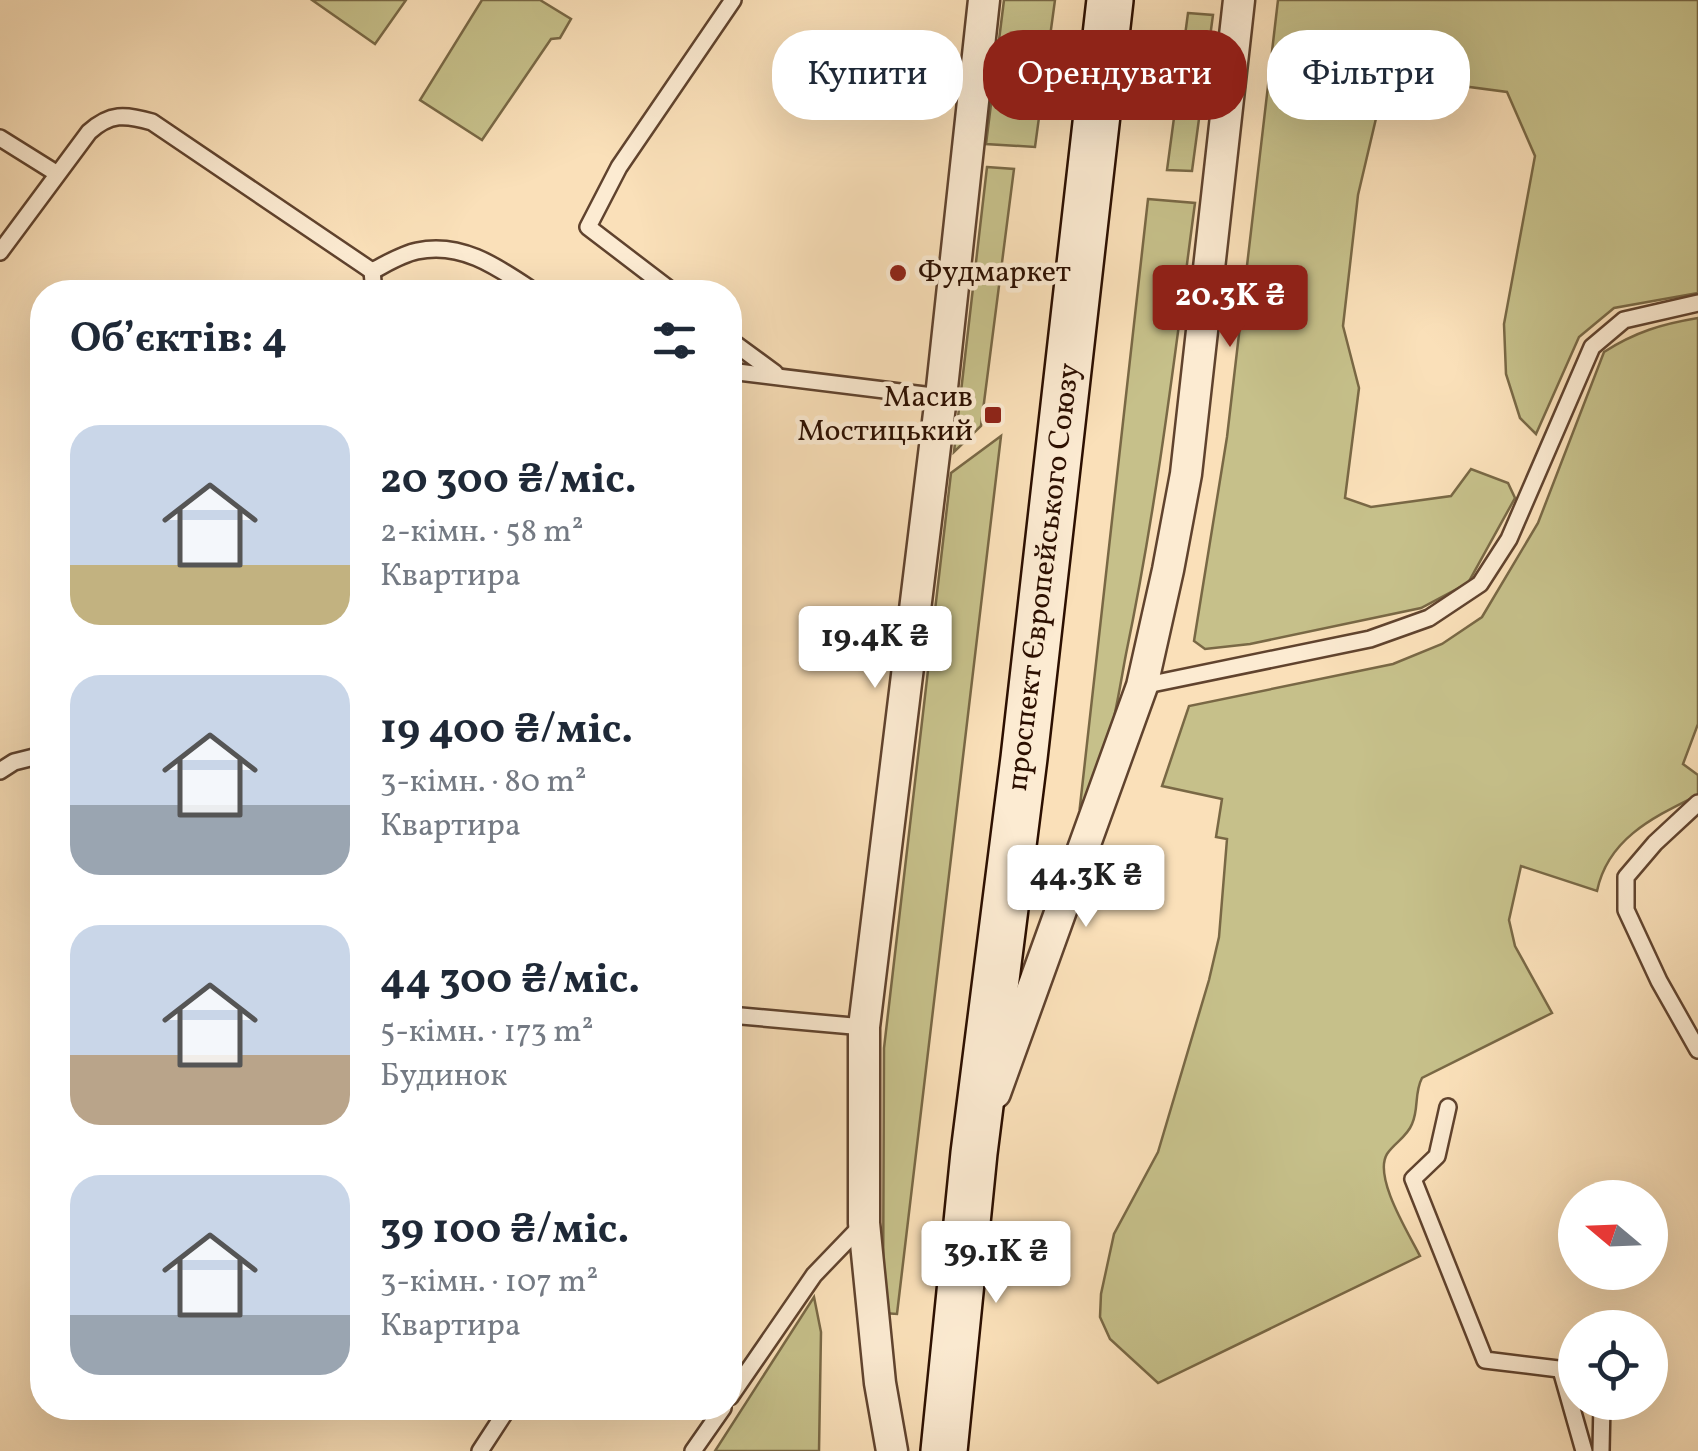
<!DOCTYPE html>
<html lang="uk">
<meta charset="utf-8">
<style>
body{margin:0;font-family:Vollkorn,serif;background:#f6f6f7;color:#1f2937;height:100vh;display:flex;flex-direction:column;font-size:38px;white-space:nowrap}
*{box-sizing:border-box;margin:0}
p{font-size:32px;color:#747a83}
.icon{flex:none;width:55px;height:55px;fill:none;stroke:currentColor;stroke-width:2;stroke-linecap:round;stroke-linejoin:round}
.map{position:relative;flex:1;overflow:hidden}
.details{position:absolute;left:30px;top:280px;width:712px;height:1140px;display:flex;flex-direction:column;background:#fff;border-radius:40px;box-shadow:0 10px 40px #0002}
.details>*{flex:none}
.guide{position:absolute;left:772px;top:30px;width:775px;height:90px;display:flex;gap:20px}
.needle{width:65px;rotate:289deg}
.fabs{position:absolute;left:1558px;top:1180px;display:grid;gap:20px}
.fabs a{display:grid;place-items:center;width:110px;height:110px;border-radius:50%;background:#fff;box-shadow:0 10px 40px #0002;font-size:50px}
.price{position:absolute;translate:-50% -85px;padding:0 22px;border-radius:10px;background:#fff;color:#222;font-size:32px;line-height:65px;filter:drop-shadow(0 2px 5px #0008)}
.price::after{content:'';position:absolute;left:50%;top:60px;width:30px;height:22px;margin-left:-15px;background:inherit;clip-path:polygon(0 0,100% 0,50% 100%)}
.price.selected{background:#8f2418;color:#fff}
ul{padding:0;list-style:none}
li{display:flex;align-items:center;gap:30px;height:250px;padding:0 40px}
li span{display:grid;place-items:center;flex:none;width:280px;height:200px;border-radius:30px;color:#555}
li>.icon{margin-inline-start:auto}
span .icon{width:120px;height:120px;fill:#fffc;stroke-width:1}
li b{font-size:42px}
h2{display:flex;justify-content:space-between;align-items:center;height:120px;padding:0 40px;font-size:42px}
.pill{padding:0 35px;border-radius:40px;background:#fff;box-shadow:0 10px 40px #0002;font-size:35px;line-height:90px}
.pill.selected{background:#8f2418;color:#fff}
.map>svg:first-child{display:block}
.green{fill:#c6c08a;stroke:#796845;stroke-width:2.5}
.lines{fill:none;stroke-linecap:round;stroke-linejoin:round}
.lane-casing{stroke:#60432e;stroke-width:20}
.street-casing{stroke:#60432e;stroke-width:35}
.secondary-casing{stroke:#2c0f00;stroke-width:50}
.lane{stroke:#fcebd2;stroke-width:15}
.street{stroke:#fcebd2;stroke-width:30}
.secondary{stroke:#fcebd2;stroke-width:45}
.poi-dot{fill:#8f2418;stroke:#fcebd2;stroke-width:4}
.labels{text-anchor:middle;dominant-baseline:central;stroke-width:9;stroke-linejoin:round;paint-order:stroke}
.poi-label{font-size:30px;fill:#2c0f00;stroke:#fcebd2;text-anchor:start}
.street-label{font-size:30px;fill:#2c0f00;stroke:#fcebd2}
</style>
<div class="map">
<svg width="1698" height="1451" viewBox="0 0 1698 1451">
<rect width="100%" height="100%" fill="#fae0b9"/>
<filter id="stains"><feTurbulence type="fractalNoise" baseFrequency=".002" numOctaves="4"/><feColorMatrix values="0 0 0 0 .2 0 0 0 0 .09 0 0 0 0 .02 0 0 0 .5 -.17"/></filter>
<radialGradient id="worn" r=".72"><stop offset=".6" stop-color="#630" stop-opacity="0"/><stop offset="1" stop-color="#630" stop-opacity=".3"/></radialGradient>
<!-- green -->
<g class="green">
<polygon points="312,0 406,0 375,44"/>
<polygon points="482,0 540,0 571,19 560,38 551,39 482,140 420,100"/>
<polygon points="1004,0 1055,0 1035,147 986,144"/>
<polygon points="1278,0 1698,0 1698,293 1614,308 1579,337 1536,434 1520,418 1506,374 1504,324 1535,156 1507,92 1386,76 1358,195 1343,326 1359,388 1345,498 1371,507 1451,496 1471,469 1508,483 1515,498 1468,583 1421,608 1250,644 1205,649 1194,641 1227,437"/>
<polygon points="1188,13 1213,15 1192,171 1167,170"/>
<polygon points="987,167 1014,169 981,426 954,452"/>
<path d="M1148 199 1195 203C1175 354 1157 505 1126 654 1117 701 1109 768 1080 806Z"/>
<path d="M1698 318V724L1683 764 1698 775V795C1654 817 1608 838 1597 891L1521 866 1509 920 1515 946 1552 1013 1422 1078C1414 1093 1419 1109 1412 1124 1407 1137 1394 1143 1387 1154 1373 1177 1409 1234 1420 1256L1158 1383 1110 1339 1100 1317 1101 1294 1114 1234 1158 1152 1209 980 1219 937 1227 839 1216 837 1222 799 1162 786 1189 706 1393 664 1442 644 1482 617 1538 523 1604 352C1635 332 1662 324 1698 318Z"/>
<polygon points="1001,436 897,1314 883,1313 884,1048 951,473"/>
<polygon points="814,1297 821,1332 819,1451 715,1451"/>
</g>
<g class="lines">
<!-- lane casing -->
<g class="lane-casing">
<g id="lane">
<polyline points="0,138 56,173"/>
<path d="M0 252 89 132C110 113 125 114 152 122L372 271C386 264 402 254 417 251 462 241 499 268 535 292"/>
<polyline points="372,271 374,292"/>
<polyline points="673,292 588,227 619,167 733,0"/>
<polyline points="730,340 775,373"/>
<polyline points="730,371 941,397"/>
<polyline points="1142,686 1370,639 1429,618 1480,584 1509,539 1592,347 1624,320 1698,303"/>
<polyline points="0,771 14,762 42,755"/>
<polyline points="1698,803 1655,843 1626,877 1626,910 1659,981 1698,1050"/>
<polyline points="730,1015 864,1027"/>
<polyline points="1448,1107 1437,1156 1413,1179 1485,1360 1575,1371"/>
<polyline points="1561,1370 1584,1451"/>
<polyline points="730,1397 814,1275 864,1223"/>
<polyline points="480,1451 508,1408"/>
<polyline points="693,1451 723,1408"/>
<polyline points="1601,1451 1602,1402"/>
</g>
</g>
<!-- street casing -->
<g class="street-casing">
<g id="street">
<polyline points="995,1093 1142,686 1168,570 1186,474 1239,0"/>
<polyline points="892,1451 880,1383 864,1223 864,1027 941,397 984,0"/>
</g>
</g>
<!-- secondary casing -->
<g class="secondary-casing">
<polyline id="secondary" points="944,1451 974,1153 1024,758 1110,0"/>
</g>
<!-- lane -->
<use href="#lane" class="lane"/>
<!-- street -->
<use href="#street" class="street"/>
<!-- secondary -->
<use href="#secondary" class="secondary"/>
</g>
<!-- markers -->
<g class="poi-dot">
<circle cx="898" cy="273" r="10"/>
<rect x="983" y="405" width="20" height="20" rx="5"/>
</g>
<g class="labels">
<!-- poi labels -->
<g class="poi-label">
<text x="918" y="273">Фудмаркет</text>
<text x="973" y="398" text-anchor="end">Масив<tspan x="973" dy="34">Мостицький</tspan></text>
</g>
<!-- street labels -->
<g class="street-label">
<text transform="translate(1044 577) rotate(-83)">проспект Європейського Союзу</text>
</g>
</g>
<rect width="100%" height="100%" filter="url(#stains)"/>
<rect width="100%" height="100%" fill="url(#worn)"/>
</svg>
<div class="fabs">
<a><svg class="needle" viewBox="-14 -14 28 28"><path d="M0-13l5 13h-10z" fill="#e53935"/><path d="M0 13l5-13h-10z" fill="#747a83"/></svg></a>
<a><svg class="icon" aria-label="locate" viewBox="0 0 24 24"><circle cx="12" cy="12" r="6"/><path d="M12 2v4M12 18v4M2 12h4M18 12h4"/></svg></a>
</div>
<b class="price selected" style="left:1230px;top:350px">20.3K ₴</b>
<b class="price" style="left:875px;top:691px">19.4K ₴</b>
<b class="price" style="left:1086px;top:930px">44.3K ₴</b>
<b class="price" style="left:996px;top:1306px">39.1K ₴</b>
<div class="guide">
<a class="pill">Купити</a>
<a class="pill selected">Орендувати</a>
<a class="pill">Фільтри</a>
</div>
<section class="details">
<h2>Об’єктів: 4<svg class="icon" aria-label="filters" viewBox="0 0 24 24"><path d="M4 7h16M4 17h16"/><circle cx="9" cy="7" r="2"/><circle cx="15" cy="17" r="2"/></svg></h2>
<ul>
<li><span style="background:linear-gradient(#c9d6e8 70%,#c2b280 0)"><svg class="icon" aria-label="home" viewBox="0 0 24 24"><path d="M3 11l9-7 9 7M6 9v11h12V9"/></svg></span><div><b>20 300 ₴/міс.</b><p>2-кімн. · 58 m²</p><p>Квартира</p></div></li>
<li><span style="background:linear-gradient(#c9d6e8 65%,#9aa5b1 0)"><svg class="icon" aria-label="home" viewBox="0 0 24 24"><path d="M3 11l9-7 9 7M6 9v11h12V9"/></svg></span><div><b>19 400 ₴/міс.</b><p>3-кімн. · 80 m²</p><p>Квартира</p></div></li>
<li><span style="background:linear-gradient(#c9d6e8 65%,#b9a48a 0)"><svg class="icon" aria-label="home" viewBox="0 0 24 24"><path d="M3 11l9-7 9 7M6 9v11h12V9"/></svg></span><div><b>44 300 ₴/міс.</b><p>5-кімн. · 173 m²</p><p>Будинок</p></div></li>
<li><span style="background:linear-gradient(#c9d6e8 70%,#9aa5b1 0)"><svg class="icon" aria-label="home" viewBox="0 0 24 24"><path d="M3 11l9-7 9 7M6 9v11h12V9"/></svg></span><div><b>39 100 ₴/міс.</b><p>3-кімн. · 107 m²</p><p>Квартира</p></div></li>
</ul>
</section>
</div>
